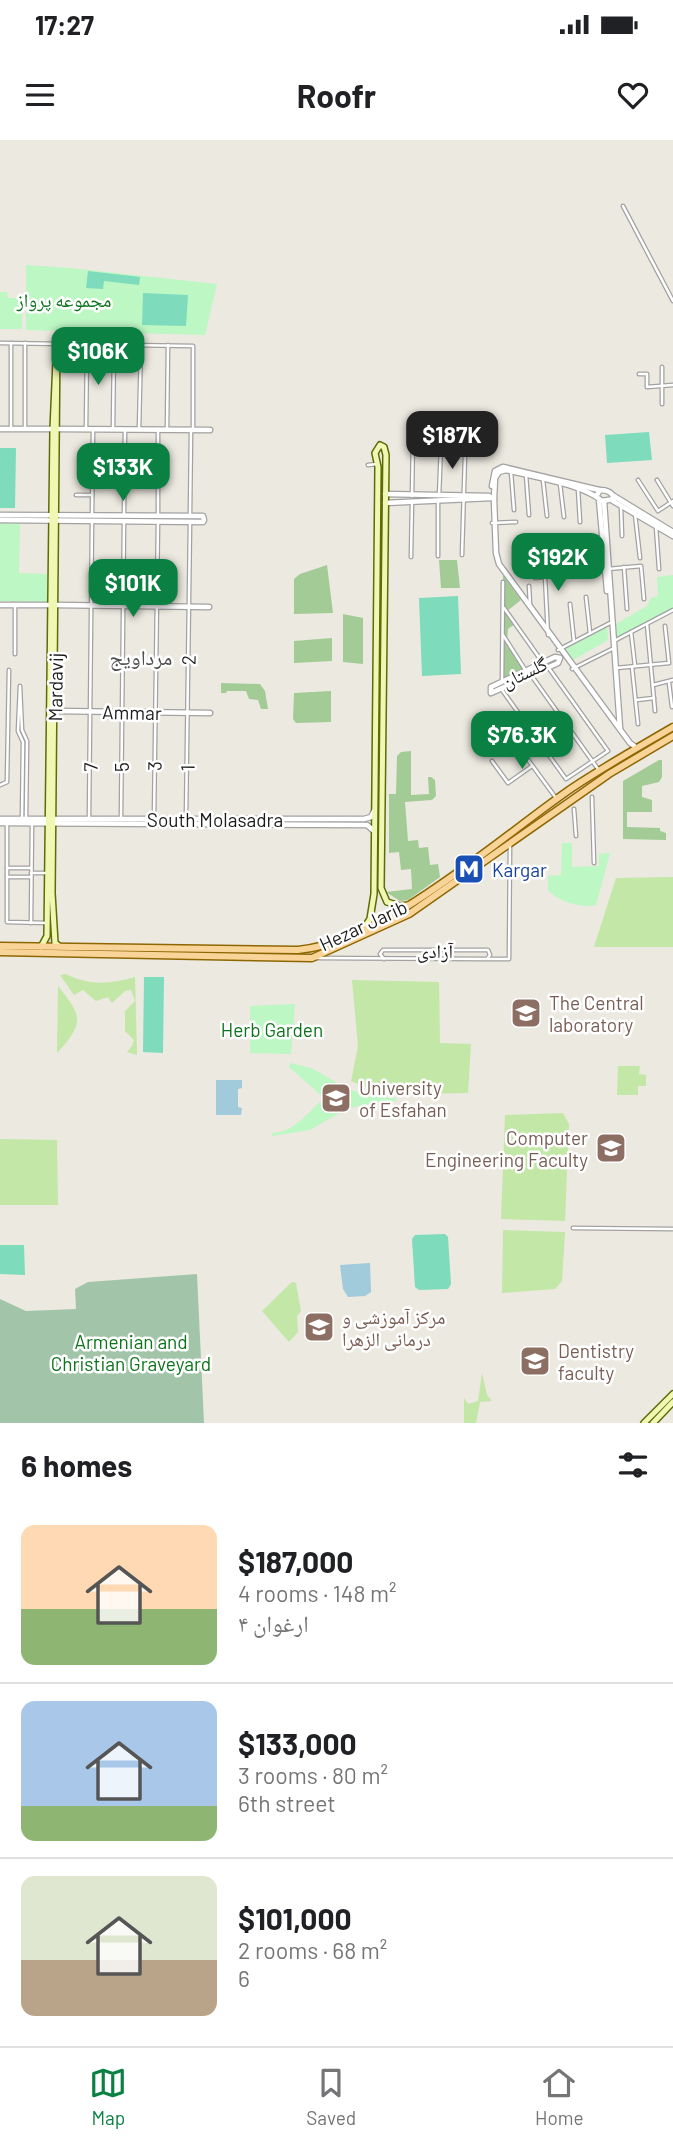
<!DOCTYPE html>
<meta charset="utf-8">
<style>
body{margin:0;font-family:Barlow,"Noto Naskh Arabic",sans-serif;background:#f6f6f6;color:#202124;height:100vh;display:flex;flex-direction:column;font-size:26px;white-space:nowrap}
*{box-sizing:border-box;margin:0}
p{font-size:23px;color:#757577}
.icon{flex:none;width:38px;height:38px;fill:none;stroke:currentColor;stroke-width:2;stroke-linecap:round;stroke-linejoin:round}
.map{position:relative;height:1283px;overflow:hidden}
.side{display:flex;flex-direction:column;background:#fff;flex:1}
.side>*{flex:none}
.price{position:absolute;translate:-50% -60px;padding:0 16px;border-radius:14px;background:#0b8043;color:#fff;font-size:23px;line-height:46px;filter:drop-shadow(0 2px 4px #0008)}
.price::after{content:'';position:absolute;left:50%;top:42px;width:21px;height:16px;margin-left:-10px;background:inherit;clip-path:polygon(0 0,100% 0,50% 100%)}
.price.selected{background:#222;color:#fff}
ul{padding:0;list-style:none}
li{display:flex;align-items:center;gap:21px;height:175px;padding:0 21px}
li+li{border-top:2px solid #e0e0e0}
li span{display:grid;place-items:center;flex:none;width:196px;height:140px;border-radius:14px;color:#555}
li>.icon{margin-inline-start:auto}
span .icon{width:84px;height:84px;fill:#fffc;stroke-width:1}
li b{font-size:30px}
h2{display:flex;justify-content:space-between;align-items:center;height:84px;padding:0 21px;font-size:30px}
.status{display:flex;justify-content:space-between;align-items:center;height:49px;padding:0 35px;background:#fff;direction:ltr}
.status svg{height:19px;fill:currentColor}
header{display:flex;justify-content:space-between;align-items:center;height:91px;padding:0 21px;background:#fff;font-size:32px;font-weight:700}
.tab-bar{display:flex;justify-content:space-around;align-items:center;height:98px;border-top:2px solid #e0e0e0;background:#fff;font-size:19px;color:#757577}
.tab-bar a{display:grid;justify-items:center;gap:4px}
.tab-bar .selected{color:#0b8043}
.map>svg:first-child{display:block}
.grass{fill:#c2e7a6}
.forest{fill:#a2cb95}
.cemetery{fill:#a2c5a9}
.park{fill:#bcf7c4}
.pitch{fill:#7edbbc}
.water{fill:#a1cada}
.lines{fill:none;stroke-linecap:round;stroke-linejoin:round}
.minor-casing{stroke:#a2a2a2;stroke-width:5}
.tertiary-casing{stroke:#a2a2a2;stroke-width:7}
.secondary-casing{stroke:#5c6c07;stroke-width:8}
.primary-casing{stroke:#8e6703;stroke-width:9}
.minor{stroke:#fff;stroke-width:2.5}
.tertiary{stroke:#fff;stroke-width:4.5}
.secondary{stroke:#f0f7b3;stroke-width:5}
.primary{stroke:#f9d498;stroke-width:6}
.labels{text-anchor:middle;dominant-baseline:central;stroke-width:5;stroke-linejoin:round;paint-order:stroke}
.park-label{font-size:19px;fill:#0d741b;stroke:#fff}
.street-label{font-size:19px;fill:#1b1b1b;stroke:#fff}
.transit-label{font-size:19px;fill:#164399;stroke:#fff;text-anchor:start}
.education-label{font-size:19px;fill:#785e54;stroke:#fff;text-anchor:start}
.neighbourhood-label{font-size:21px;fill:#4e4e4e;stroke:#fff}
</style>
<div class="status"><b>17:27</b><svg viewBox="0 0 49 12"><path d="M0 12V9h3v3zM5 12V6h3v6zM10 12V3h3v9zM15 12V0h3v12zM26 1h20v11H26zM47 4h2v5h-2z"/></svg></div>
<header><svg class="icon" aria-label="menu" viewBox="0 0 24 24"><path d="M4 6h16M4 12h16M4 18h16"/></svg>Roofr<svg class="icon" aria-label="heart" viewBox="0 0 24 24"><path d="M12 20l-8-8c-3-5 5-10 8-4 3-6 11-1 8 4z"/></svg></header>
<div class="map">
<svg width="673" height="1283" viewBox="0 0 673 1283">
<rect width="100%" height="100%" fill="#ece9e0"/>
<!-- grass -->
<g class="grass">
<polygon points="673,737 673,807 594,807 616,738"/>
<path d="M66 834C89 846 111 844 135 837L137 915 127 912 132 906 134 900 125 891V871L135 861 131 850 125 851 112 863 108 857 96 861 83 850 74 855 60 835Z"/>
<polygon points="352,840 439,842 440,903 471,904 468,953 415,954 377,952 351,941 358,906"/>
<path d="M58 846C83 877 84 883 57 913Z"/>
<polygon points="618,926 640,926 639,934 646,935 646,946 638,946 638,955 617,955"/>
<polygon points="563,973 569,984 565,1081 501,1079 505,975"/>
<polygon points="0,999 57,1000 58,1065 0,1065"/>
<polygon points="503,1090 565,1092 562,1141 555,1149 502,1153"/>
<polygon points="292,1142 296,1143 301,1171 297,1176 298,1192 289,1202 262,1171"/>
<polygon points="482,1233 487,1255 492,1261 480,1262 476,1283 464,1283 464,1258 468,1264 478,1261"/>
</g>
<!-- forest -->
<g class="forest">
<polygon points="439,420 457,420 460,448 441,448"/>
<polygon points="327,425 333,473 294,474 294,439 300,434"/>
<polygon points="503,435 521,460 507,471 515,484 508,489 507,501 526,531 502,542"/>
<polygon points="343,474 363,478 363,524 343,522"/>
<polygon points="332,498 332,521 294,523 294,501"/>
<polygon points="221,543 260,544 265,551 268,569 261,569 258,560 249,559 246,551 227,551 226,553 221,553"/>
<polygon points="331,551 331,582 296,583 293,579 294,553"/>
<polygon points="411,611 411,655 429,654 428,637 431,637 435,640 436,656 432,660 405,662 408,701 418,700 419,708 428,707 430,725 438,724 440,737 408,760 400,761 386,752 412,749 411,729 401,730 399,712 389,713 389,654 396,654 397,616 401,612"/>
<polygon points="659,620 662,620 662,637 659,642 642,646 642,657 652,660 652,672 627,672 627,687 660,688 660,691 666,693 666,700 623,699 623,641"/>
</g>
<!-- cemetery -->
<polygon class="cemetery" points="197,1134 204,1283 0,1283 0,1159 26,1171 76,1169 75,1149 88,1142"/>
<!-- park -->
<g class="park">
<polygon points="26,125 70,128 217,144 205,195 26,190"/>
<polygon points="0,152 7,152 8,158 22,158 22,189 0,189"/>
<polygon points="0,383 20,384 19,433 47,434 47,462 0,461"/>
<polygon points="673,435 673,472 623,497 617,496 616,484 647,466 651,458 658,456 657,437"/>
<polygon points="607,485 608,500 573,520 564,508"/>
<path d="M562 703H572V727L599 726V714L610 713 596 765C582 769 557 761 548 750V736L561 735Z"/>
<polygon points="295,864 291,914 250,913 250,866"/>
<polygon points="290,923 311,928 343,946 333,949 323,957 289,927"/>
<path d="M347 949 375 957 396 958V961L377 962 346 969 310 990 272 996V993C305 992 316 951 347 949Z"/>
</g>
<!-- pitch -->
<g class="pitch">
<polygon points="88,131 140,137 139,145 104,141 103,149 86,148"/>
<polygon points="143,153 188,155 186,186 142,185"/>
<polygon points="649,292 652,320 607,323 605,295"/>
<polygon points="0,308 16,308 15,368 0,368"/>
<polygon points="458,456 461,534 422,536 419,458"/>
<polygon points="144,837 164,837 163,913 143,912"/>
<polygon points="415,1095 445,1094 448,1097 451,1144 448,1149 419,1150 415,1147 412,1099"/>
<polygon points="0,1105 24,1105 25,1135 0,1134"/>
</g>
<!-- water -->
<g class="water">
<polygon points="216,940 242,940 242,948 238,949 238,967 242,968 241,975 216,975"/>
<polygon points="370,1123 371,1152 365,1156 348,1157 343,1149 340,1125"/>
</g>
<g class="lines">
<!-- minor casing -->
<g class="minor-casing">
<g id="minor">
<polyline points="623,66 673,161"/>
<polyline points="0,203 193,206 193,291"/>
<polyline points="639,234 647,234 647,247 673,245"/>
<polyline points="662,264 662,227"/>
<polyline points="11,287 11,203"/>
<polyline points="25,288 25,203"/>
<polyline points="113,289 114,205"/>
<polyline points="139,289 141,205"/>
<polyline points="167,289 168,205"/>
<polyline points="86,290 87,205"/>
<polyline points="368,325 377,324"/>
<polyline points="511,332 514,370"/>
<polyline points="526,335 529,375"/>
<polyline points="543,340 547,376"/>
<polyline points="638,340 658,371 673,361"/>
<polyline points="657,340 673,366"/>
<polyline points="560,344 564,377"/>
<polyline points="578,349 580,382"/>
<polyline points="76,355 92,355"/>
<polyline points="412,356 413,296"/>
<polyline points="439,356 441,306"/>
<polyline points="621,367 622,396"/>
<polyline points="124,374 125,290"/>
<polyline points="635,374 640,418"/>
<polyline points="92,375 93,291"/>
<polyline points="158,375 158,290"/>
<polyline points="190,375 191,291"/>
<polyline points="492,383 516,382"/>
<polyline points="656,387 659,429"/>
<polyline points="554,401 603,397"/>
<polyline points="532,406 535,438 545,437 548,495"/>
<polyline points="462,415 465,315"/>
<polyline points="438,416 438,361"/>
<polyline points="411,417 412,361"/>
<polyline points="624,427 627,469"/>
<polyline points="608,429 641,426 644,459"/>
<polyline points="529,446 530,464"/>
<polyline points="586,457 590,493"/>
<polyline points="570,464 574,501"/>
<polyline points="504,468 543,523"/>
<polyline points="647,484 655,571"/>
<polyline points="631,492 635,526"/>
<polyline points="503,495 526,531"/>
<polyline points="614,501 673,470"/>
<polyline points="558,510 610,483"/>
<polyline points="15,514 15,465"/>
<polyline points="632,527 638,584"/>
<polyline points="616,528 669,523 665,486"/>
<polyline points="572,529 612,509"/>
<polyline points="531,535 598,629"/>
<polyline points="502,540 503,442"/>
<polyline points="669,543 672,567"/>
<polyline points="653,545 673,540"/>
<polyline points="502,550 566,639 608,611 548,527"/>
<polyline points="636,560 654,558"/>
<polyline points="486,605 507,591 556,658"/>
<polyline points="492,621 508,643 532,626"/>
<polyline points="0,645 7,642 9,530"/>
<polyline points="592,657 594,723"/>
<polyline points="574,669 576,696"/>
<polyline points="89,678 92,381"/>
<polyline points="121,678 124,381"/>
<polyline points="22,679 23,602 18,591 20,546 22,590 27,601 26,678"/>
<polyline points="154,679 158,381"/>
<polyline points="186,679 190,382"/>
<polyline points="7,683 7,782 47,783"/>
<polyline points="7,728 31,728"/>
<polyline points="31,733 45,733"/>
<polyline points="7,737 31,737"/>
<polyline points="31,783 32,683"/>
<polyline points="315,818 487,819 490,815 488,810 383,810 380,814 384,819"/>
<polyline points="488,819 509,819 510,704"/>
<polyline points="573,1088 673,1089"/>
</g>
</g>
<!-- tertiary casing -->
<g class="tertiary-casing">
<g id="tertiary">
<polyline points="0,289 53,289"/>
<polyline points="57,289 210,290"/>
<polyline points="492,346 495,331 503,327 599,350"/>
<polyline points="385,354 489,356 494,359"/>
<path d="M597 355 600 350C606 350 613 352 614 359L602 361C582 344 534 337 506 330L499 332 495 338 494 359 496 413 499 424 630 603 637 608"/>
<polyline points="614,356 673,392"/>
<polyline points="599,359 607,451"/>
<polyline points="604,361 620,588"/>
<polyline points="613,361 673,396"/>
<polyline points="385,363 491,358"/>
<polyline points="0,375 203,376 204,380 203,382 0,380"/>
<polyline points="0,465 51,465"/>
<polyline points="56,465 209,467"/>
<polygon points="555,517 560,518 558,523 491,553 491,547"/>
<polyline points="54,571 210,573"/>
<polyline points="0,679 364,679 371,677 374,671"/>
<polyline points="0,683 367,685 374,691"/>
</g>
</g>
<!-- secondary casing -->
<g class="secondary-casing">
<g id="secondary">
<polyline points="57,198 52,753 55,803 59,806"/>
<polyline points="364,788 370,779 374,754 378,327 375,313 380,305 384,307 386,315 381,748 387,762 400,766 408,765"/>
<polyline points="41,807 47,796 53,289 57,198"/>
<polyline points="644,1283 673,1254"/>
<polyline points="653,1283 673,1262"/>
</g>
</g>
<!-- primary casing -->
<g class="primary-casing">
<g id="primary">
<path d="M0 806 298 810C385 802 499 698 572 648 605 626 639 607 673 587"/>
<polyline points="0,812 312,818 409,774 609,634 673,596"/>
</g>
</g>
<!-- minor -->
<use href="#minor" class="minor"/>
<!-- tertiary -->
<use href="#tertiary" class="tertiary"/>
<!-- secondary -->
<use href="#secondary" class="secondary"/>
<!-- primary -->
<use href="#primary" class="primary"/>
</g>
<!-- icons -->
<defs>
<g id="metro-square" transform="scale(1.575)"><rect x="-9" y="-9" width="18" height="18" rx="4" fill="#1a4fb4" stroke="#fff"/><path d="M-5.5 5V-5H-3L0 0L3-5H5.5V5H3V-.5L0 4L-3-.5V5Z" fill="#fff"/></g>
<g id="university-square" transform="scale(1.575)"><rect x="-9" y="-9" width="18" height="18" rx="4" fill="#8d6e63" stroke="#fff"/><path d="M0-5L7-2L0 1L-7-2ZM-4 1L0 2.5L4 1V4Q0 6-4 4Z" fill="#fff"/></g>
</defs>
<g fill-rule="evenodd">
<use href="#metro-square" x="469" y="729"/>
<use href="#university-square" x="526" y="873"/>
<use href="#university-square" x="336" y="958"/>
<use href="#university-square" x="611" y="1008"/>
<use href="#university-square" x="319" y="1187"/>
<use href="#university-square" x="535" y="1221"/>
</g>
<g class="labels">
<!-- park labels -->
<g class="park-label">
<text x="64" y="159">مجموعه پرواز</text>
<text x="272" y="889">Herb Garden</text>
<text x="131" y="1201">Armenian and<tspan x="131" dy="22">Christian Graveyard</tspan></text>
</g>
<!-- street labels -->
<g class="street-label">
<text transform="translate(188 520) rotate(-89)">2</text>
<text transform="translate(524 532) rotate(-25)">گلستان</text>
<text transform="translate(55 547) rotate(-89)">Mardavij</text>
<text transform="translate(132 572) rotate(1)">Ammar</text>
<text transform="translate(154 626) rotate(-89)">3</text>
<text transform="translate(90 627) rotate(-89)">7</text>
<text transform="translate(121 627) rotate(-90)">5</text>
<text transform="translate(187 628) rotate(-89)">1</text>
<text x="215" y="679">South Molasadra</text>
<text transform="translate(363 785) rotate(-25)">Hezar Jarib</text>
<text x="435" y="810">آزادی</text>
</g>
<!-- transit labels -->
<g class="transit-label">
<text x="492" y="729">Kargar</text>
</g>
<!-- education labels -->
<g class="education-label">
<text x="549" y="862">The Central<tspan x="549" dy="22">laboratory</tspan></text>
<text x="359" y="947">University<tspan x="359" dy="22">of Esfahan</tspan></text>
<text x="588" y="997" text-anchor="end">Computer<tspan x="588" dy="22">Engineering Faculty</tspan></text>
<text x="342" y="1176">مرکز آموزشی و<tspan x="342" dy="22">درمانی الزهرا</tspan></text>
<text x="558" y="1210">Dentistry<tspan x="558" dy="22">faculty</tspan></text>
</g>
<!-- neighbourhood labels -->
<g class="neighbourhood-label">
<text x="141" y="516">مرداویج</text>
</g>
</g>
</svg>
<b class="price" style="left:98px;top:247px">$106K</b>
<b class="price selected" style="left:452px;top:331px">$187K</b>
<b class="price" style="left:123px;top:363px">$133K</b>
<b class="price" style="left:558px;top:453px">$192K</b>
<b class="price" style="left:133px;top:479px">$101K</b>
<b class="price" style="left:522px;top:631px">$76.3K</b>
</div>
<section class="side">
<h2>6 homes<svg class="icon" aria-label="filters" viewBox="0 0 24 24"><path d="M4 7h16M4 17h16"/><circle cx="9" cy="7" r="2"/><circle cx="15" cy="17" r="2"/></svg></h2>
<ul>
<li><span style="background:linear-gradient(#ffd9b3 60%,#8fb573 0)"><svg class="icon" aria-label="home" viewBox="0 0 24 24"><path d="M3 11l9-7 9 7M6 9v11h12V9"/></svg></span><div><b>$187,000</b><p>4 rooms · 148 m²</p><p>ارغوان ۴</p></div></li>
<li><span style="background:linear-gradient(#a9c7e8 75%,#8fb573 0)"><svg class="icon" aria-label="home" viewBox="0 0 24 24"><path d="M3 11l9-7 9 7M6 9v11h12V9"/></svg></span><div><b>$133,000</b><p>3 rooms · 80 m²</p><p>6th street</p></div></li>
<li><span style="background:linear-gradient(#dfe7d0 60%,#b9a48a 0)"><svg class="icon" aria-label="home" viewBox="0 0 24 24"><path d="M3 11l9-7 9 7M6 9v11h12V9"/></svg></span><div><b>$101,000</b><p>2 rooms · 68 m²</p><p>6</p></div></li>
</ul>
</section>
<nav class="tab-bar">
<a class="selected"><svg class="icon" aria-label="map" viewBox="0 0 24 24"><path d="M3 6l6-2 6 2 6-2v14l-6 2-6-2-6 2zM9 4v14M15 6v14"/></svg>Map</a>
<a><svg class="icon" aria-label="saved" viewBox="0 0 24 24"><path d="M7 4h10v16l-5-4-5 4z"/></svg>Saved</a>
<a><svg class="icon" aria-label="home" viewBox="0 0 24 24"><path d="M3 11l9-7 9 7M6 9v11h12V9"/></svg>Home</a>
</nav>
